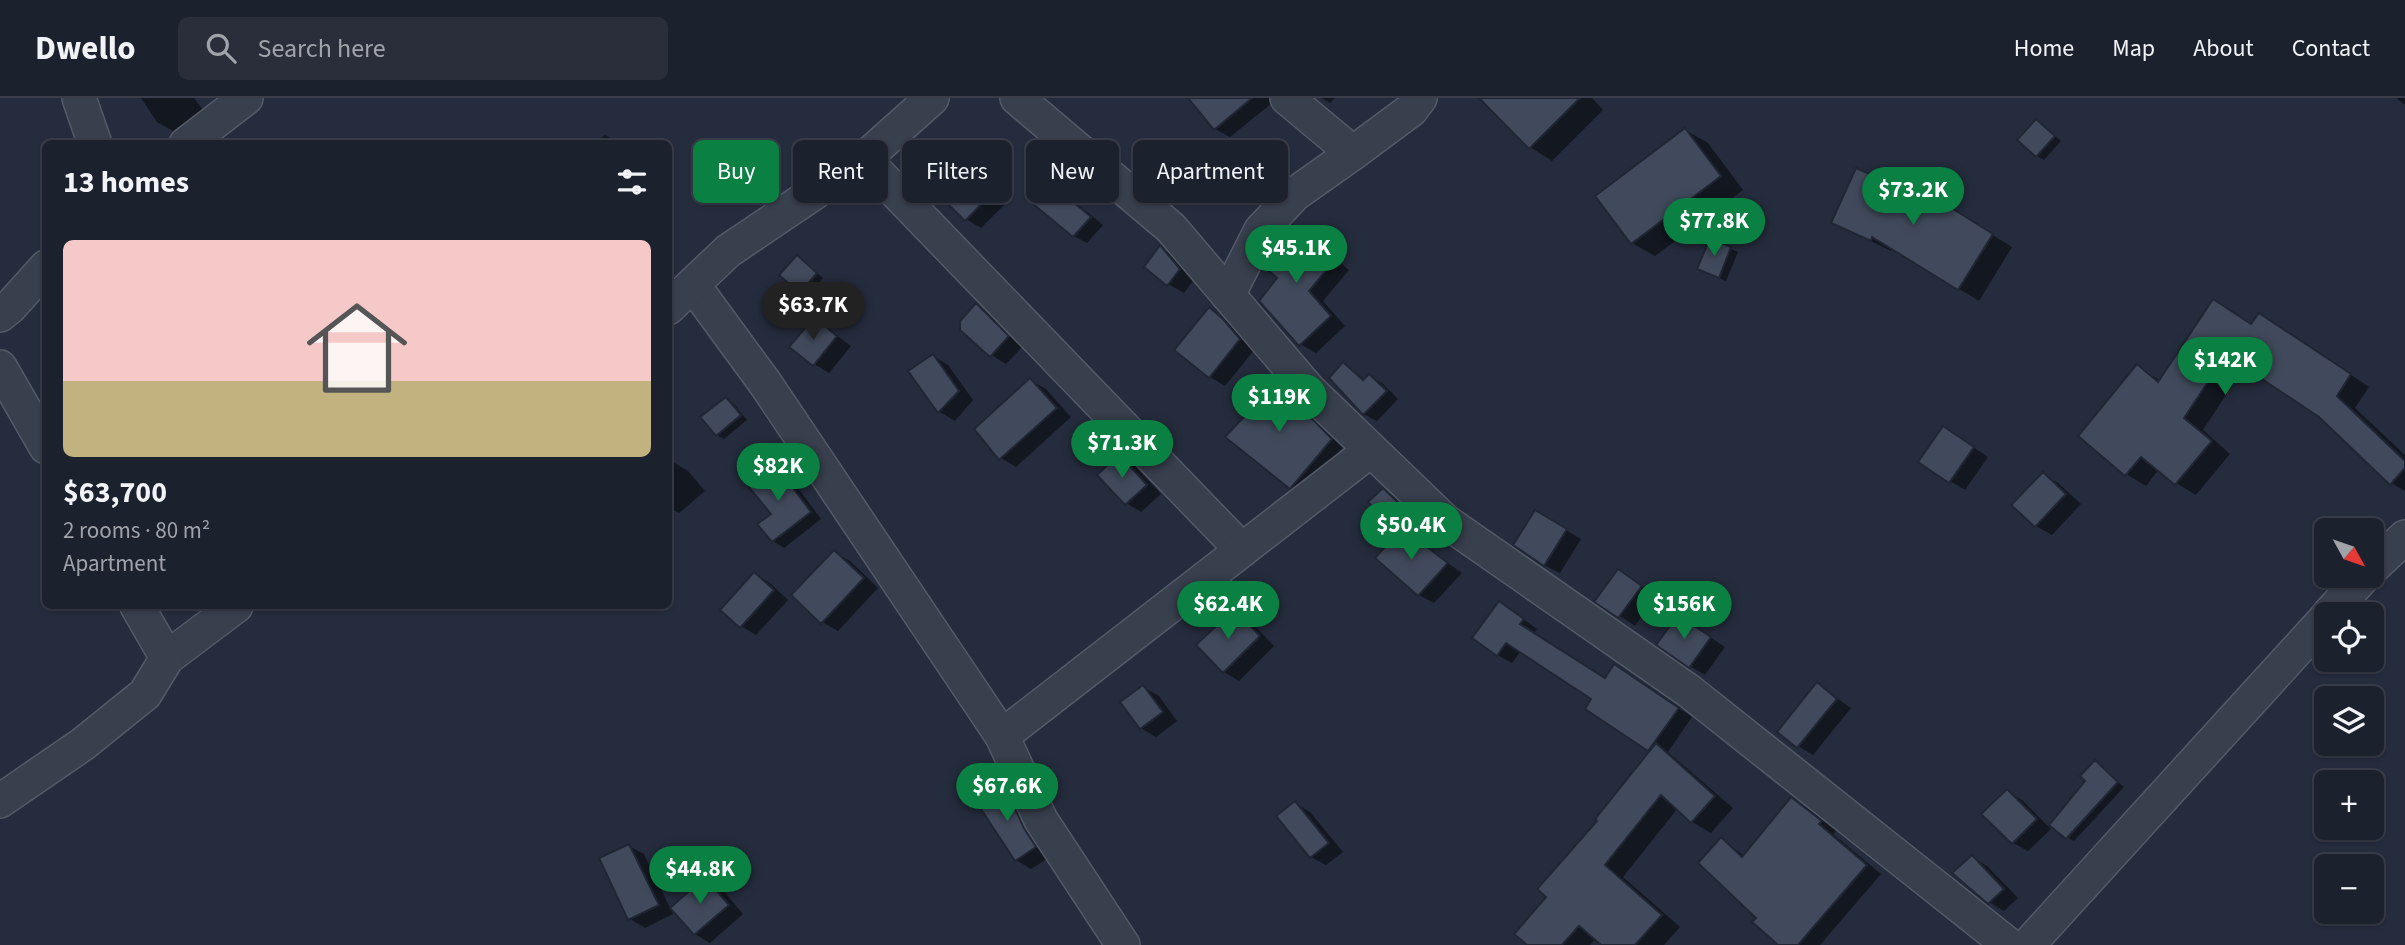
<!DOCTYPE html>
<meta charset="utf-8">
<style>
body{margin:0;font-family:"Source Sans 3",sans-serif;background:#292e3a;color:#f1f3f6;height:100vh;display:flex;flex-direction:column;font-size:26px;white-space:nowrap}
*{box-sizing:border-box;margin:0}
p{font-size:23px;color:#a0a3aa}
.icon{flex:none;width:38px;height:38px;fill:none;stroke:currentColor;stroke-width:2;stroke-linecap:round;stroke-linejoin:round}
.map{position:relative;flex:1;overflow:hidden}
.details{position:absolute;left:42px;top:42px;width:630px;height:469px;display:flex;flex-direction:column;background:#1c212e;border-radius:10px;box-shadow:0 2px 5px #0004,0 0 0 2px #3a3e4a}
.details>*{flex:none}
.banner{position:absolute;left:693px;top:42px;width:665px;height:63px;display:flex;gap:14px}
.needle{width:46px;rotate:130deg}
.controls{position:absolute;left:2314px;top:420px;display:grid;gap:14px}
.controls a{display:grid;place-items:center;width:70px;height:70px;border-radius:10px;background:#1c212e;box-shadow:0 2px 5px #0004,0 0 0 2px #3a3e4a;font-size:35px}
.price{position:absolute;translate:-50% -60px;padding:0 16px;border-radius:24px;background:#0b8043;color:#fff;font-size:23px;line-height:46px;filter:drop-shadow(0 2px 4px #0008)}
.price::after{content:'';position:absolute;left:50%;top:42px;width:21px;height:16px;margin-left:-10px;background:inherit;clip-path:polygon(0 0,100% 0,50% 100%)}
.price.on{background:#222;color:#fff}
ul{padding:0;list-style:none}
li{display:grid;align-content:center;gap:14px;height:371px;padding:0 21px}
li span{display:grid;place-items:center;height:217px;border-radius:10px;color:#555}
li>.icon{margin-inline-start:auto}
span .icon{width:126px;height:126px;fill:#fffc;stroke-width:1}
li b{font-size:30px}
h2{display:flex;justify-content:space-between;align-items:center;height:84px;padding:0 21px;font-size:30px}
.tag{padding:0 24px;border-radius:10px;background:#1c212e;box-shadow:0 2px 5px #0004,0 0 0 2px #3a3e4a;font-size:24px;line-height:63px}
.tag.on{background:#0b8043;color:#fff}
header{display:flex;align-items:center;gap:42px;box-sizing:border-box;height:98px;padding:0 35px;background:#1c212e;border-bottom:2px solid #3a3e4a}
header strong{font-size:33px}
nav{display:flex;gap:38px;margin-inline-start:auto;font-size:24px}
.search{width:490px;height:63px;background:#292e3a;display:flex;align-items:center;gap:18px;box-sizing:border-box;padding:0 24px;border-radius:10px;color:#a0a3aa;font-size:26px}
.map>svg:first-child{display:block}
.shadow{fill:#0007}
.building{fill:#414a5c;stroke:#202634;stroke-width:2}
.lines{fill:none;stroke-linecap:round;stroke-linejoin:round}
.minor-casing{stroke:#545a68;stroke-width:36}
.minor{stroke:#383f4d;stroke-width:33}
</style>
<header>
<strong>Dwello</strong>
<div class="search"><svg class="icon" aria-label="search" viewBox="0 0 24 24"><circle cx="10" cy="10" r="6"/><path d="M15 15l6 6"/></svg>Search here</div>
<nav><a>Home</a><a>Map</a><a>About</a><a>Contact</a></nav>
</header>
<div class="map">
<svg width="2405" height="847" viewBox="0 0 2405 847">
<rect width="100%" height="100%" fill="#252c3d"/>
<!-- shadow -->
<g class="shadow">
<polygon points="141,0 194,0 203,12 173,33 157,24"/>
<polygon points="1205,0 1278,0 1230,39 1215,31"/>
<polygon points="1322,0 1335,0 1330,5"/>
<polygon points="1499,0 1592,0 1603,12 1552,63 1530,49"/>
<polygon points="2396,0 2405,0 2405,7"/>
<polygon points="2037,23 2061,43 2044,62 2037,58"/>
<polygon points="1685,32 1708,45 1743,92 1655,158 1632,145"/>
<polygon points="605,37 620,46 594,46"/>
<polygon points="960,69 976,78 1004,107 981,130 966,121"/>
<polygon points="1045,82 1057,89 1103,127 1087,145 1074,138 1030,100"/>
<polygon points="1926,103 1949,110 2012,149 1979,203 1892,150 1891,153 1833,124"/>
<polygon points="1293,129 1308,138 1349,172 1323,203 1345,228 1316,255 1300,246 1279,180"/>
<polygon points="1711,142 1738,154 1726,183 1706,175"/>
<polygon points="1161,150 1176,158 1195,180 1184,195 1168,186"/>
<polygon points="798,159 823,180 808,198 801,193"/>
<polygon points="2214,203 2252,227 2278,228 2369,289 2355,310 2405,357 2405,393 2391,385 2320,318 2245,268 2203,332 2230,356 2196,397 2176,385 2159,371 2146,388 2126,376 2080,337 2138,269 2161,283"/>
<polygon points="976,207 992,216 1023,248 1006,266 991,257"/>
<polygon points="1209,211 1238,231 1255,251 1225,288 1210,279"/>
<polygon points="814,221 851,248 829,275 814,266"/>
<polygon points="933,258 948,267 973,302 955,323 940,314 911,274"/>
<polygon points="1344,266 1366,282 1369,278 1382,285 1398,301 1377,323 1364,316 1332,280"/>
<polygon points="1266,280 1297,302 1343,349 1303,396 1291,389 1258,306"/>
<polygon points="1030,282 1046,291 1071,319 1016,369 1001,360"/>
<polygon points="726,301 733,305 747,322 724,341 717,337"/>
<polygon points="1944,330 1988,359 1965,392 1950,383"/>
<polygon points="1119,358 1134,367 1161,396 1141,414 1126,405"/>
<polygon points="673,364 688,373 705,393 679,415 668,409 668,368"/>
<polygon points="775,368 787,375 821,421 784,450 773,443"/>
<polygon points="2043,376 2058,385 2081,406 2052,437 2036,428 2014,407"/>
<polygon points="1383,392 1399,401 1419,420 1404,434 1462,475 1434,505 1419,497 1402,432 1389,425"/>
<polygon points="1535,414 1581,441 1560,475 1544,467"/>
<polygon points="834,454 850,463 878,490 838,533 822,524"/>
<polygon points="755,476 770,485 788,502 756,537 741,528"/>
<polygon points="1633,482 1656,498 1635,528 1597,503"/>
<polygon points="1500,505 1537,531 1533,536 1606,582 1615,568 1692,619 1668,654 1733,710 1711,735 1692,724 1678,710 1623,779 1680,829 1664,847 1603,847 1596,840 1590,847 1530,847 1549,799 1600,723 1652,653 1587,610 1594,600 1521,553 1512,565 1497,557"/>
<polygon points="1234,513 1249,522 1274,548 1239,583 1224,574"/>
<polygon points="1693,528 1725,549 1705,577 1690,568"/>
<polygon points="1818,587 1851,610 1813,657 1798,648"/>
<polygon points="1143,589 1159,598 1177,623 1156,639 1141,630"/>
<polygon points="2095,665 2124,689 2074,743 2067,739"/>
<polygon points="1004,689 1019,698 1050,759 1031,771 1016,762"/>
<polygon points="2007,693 2022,702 2051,731 2028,753 2013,745"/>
<polygon points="1792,701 1807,710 1836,733 1833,736 1881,776 1820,847 1781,847 1759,819 1722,742 1745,758"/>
<polygon points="1295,705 1310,714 1343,754 1326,767 1311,759"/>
<polygon points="629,748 644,756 673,816 645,830 630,821"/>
<polygon points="1972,759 1987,768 2018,800 2004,813 1989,804"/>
<polygon points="705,781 721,790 743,816 710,845 695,836"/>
</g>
<!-- building -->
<g class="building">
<polygon points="1188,0 1252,0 1214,32"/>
<polygon points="1479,0 1580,0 1529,51"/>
<polygon points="2036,21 2055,38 2036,59 2017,42"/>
<polygon points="1685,30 1721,78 1631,146 1595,98"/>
<polygon points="960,67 990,97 965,123 935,93"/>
<polygon points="1856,70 1926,101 1929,96 1993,136 1958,192 1872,139 1871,143 1831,125"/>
<polygon points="1045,80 1091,119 1073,139 1027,101"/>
<polygon points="1293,127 1335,162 1309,193 1331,218 1299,248 1259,203 1277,180 1264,169 1273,150"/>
<polygon points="1710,140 1731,149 1719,180 1697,171"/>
<polygon points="1160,147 1180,171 1167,188 1144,169"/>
<polygon points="797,157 817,175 800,195 779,177"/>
<polygon points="2213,201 2251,226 2259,215 2351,276 2337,298 2405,363 2405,370 2390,387 2319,319 2226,257 2184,320 2212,343 2175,387 2141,359 2125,378 2078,338 2137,266 2158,284"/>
<polygon points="976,205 1009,238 990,259 960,232 960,223"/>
<polygon points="1209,209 1223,221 1240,241 1209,280 1174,252"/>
<polygon points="814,219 837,238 813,268 789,249"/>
<polygon points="933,256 959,293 938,315 908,273"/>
<polygon points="1343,264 1363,282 1369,276 1387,293 1363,317 1329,280"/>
<polygon points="1266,278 1285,293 1332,341 1290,391 1225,339 1255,307 1248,301"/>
<polygon points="1030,280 1057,310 999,362 974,331"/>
<polygon points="726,299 741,317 716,338 700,319"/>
<polygon points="1943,328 1974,349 1949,385 1918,364"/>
<polygon points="1119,356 1147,387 1125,407 1097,377"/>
<polygon points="775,366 811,414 772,444 757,426 771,416 748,388"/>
<polygon points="2043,374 2066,396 2035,429 2011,407"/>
<polygon points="1383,390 1405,411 1388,426 1368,404"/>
<polygon points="1535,412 1567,431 1544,468 1513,447"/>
<polygon points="1402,430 1448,465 1418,498 1375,460"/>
<polygon points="834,452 864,480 821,526 791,497"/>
<polygon points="1618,471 1642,488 1618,520 1594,504"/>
<polygon points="754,474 774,492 740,530 720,512"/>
<polygon points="1499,503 1524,521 1520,526 1605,580 1614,566 1679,610 1648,653 1585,611 1591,601 1506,545 1497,558 1472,540"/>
<polygon points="1234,511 1260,538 1223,575 1196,547"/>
<polygon points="1678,517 1711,539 1689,570 1656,547"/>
<polygon points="1817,584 1837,601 1797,650 1777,634"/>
<polygon points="1143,587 1163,614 1140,631 1120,604"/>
<polygon points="1656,645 1715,698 1691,725 1661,697 1605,767 1662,817 1635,847 1601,847 1579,828 1562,847 1527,847 1514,836 1546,799 1537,791 1597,723 1595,721"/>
<polygon points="2095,662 2118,684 2066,741 2049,727 2085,683 2080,678"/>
<polygon points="1004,687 1024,730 1036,749 1015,763 977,705"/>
<polygon points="2007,691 2037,721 2012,746 1981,716"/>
<polygon points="1791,699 1822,723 1819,726 1867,767 1798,847 1778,847 1752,824 1756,820 1698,765 1721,739 1742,759"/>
<polygon points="1295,703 1329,745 1310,760 1276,718"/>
<polygon points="629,746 659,807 628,822 599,760"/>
<polygon points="1972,757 2004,791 1988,806 1952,775"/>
<polygon points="705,779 729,807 694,837 670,810"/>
</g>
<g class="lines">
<!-- minor casing -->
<g class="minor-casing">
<g id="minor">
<polyline points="79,0 95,46"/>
<polyline points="1017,0 1171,130 1309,292 1445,423 1689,593 2009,847"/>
<polyline points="186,46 246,0"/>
<polyline points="1353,55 1411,12 1420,0"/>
<polyline points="864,61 1242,452"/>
<polyline points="694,188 765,285 1002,638 1041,722 1123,847"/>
<polyline points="1228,197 1261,132 1295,96 1353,55 1287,0"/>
<polyline points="668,210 728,153 864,61 932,0"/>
<polyline points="0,217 10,209 46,169"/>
<polyline points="0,269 46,349"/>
<polyline points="2371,471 2405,439"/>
<polyline points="2329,516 2364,478"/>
<polyline points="167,560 236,508"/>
<polyline points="1002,638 1371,352"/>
<polyline points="0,703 83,646 145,596 167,560 137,508"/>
<polyline points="2028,847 2326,520"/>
</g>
</g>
<!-- minor -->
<use href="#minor" class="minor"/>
</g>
</svg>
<div class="controls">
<a><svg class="needle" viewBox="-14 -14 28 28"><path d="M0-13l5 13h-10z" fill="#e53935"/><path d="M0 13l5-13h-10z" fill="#a0a3aa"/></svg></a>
<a><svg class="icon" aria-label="locate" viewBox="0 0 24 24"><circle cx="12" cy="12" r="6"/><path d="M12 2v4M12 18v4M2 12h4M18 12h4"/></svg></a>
<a><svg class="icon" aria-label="layers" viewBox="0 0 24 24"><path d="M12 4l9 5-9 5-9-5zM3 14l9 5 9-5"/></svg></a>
<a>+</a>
<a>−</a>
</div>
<b class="price" style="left:1913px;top:129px">$73.2K</b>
<b class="price" style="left:1714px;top:160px">$77.8K</b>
<b class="price" style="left:1296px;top:187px">$45.1K</b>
<b class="price on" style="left:813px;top:244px">$63.7K</b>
<b class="price" style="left:2225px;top:299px">$142K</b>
<b class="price" style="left:1279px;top:336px">$119K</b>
<b class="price" style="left:1122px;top:382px">$71.3K</b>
<b class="price" style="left:778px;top:405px">$82K</b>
<b class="price" style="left:1411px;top:464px">$50.4K</b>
<b class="price" style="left:1228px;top:543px">$62.4K</b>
<b class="price" style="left:1684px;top:543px">$156K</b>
<b class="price" style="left:1007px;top:725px">$67.6K</b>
<b class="price" style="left:700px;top:808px">$44.8K</b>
<div class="banner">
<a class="tag on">Buy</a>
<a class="tag">Rent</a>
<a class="tag">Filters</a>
<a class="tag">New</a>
<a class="tag">Apartment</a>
</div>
<section class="details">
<h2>13 homes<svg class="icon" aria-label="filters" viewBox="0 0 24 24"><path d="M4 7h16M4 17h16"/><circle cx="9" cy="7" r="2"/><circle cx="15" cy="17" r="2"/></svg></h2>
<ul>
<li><span style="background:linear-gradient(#f6c9c9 65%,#c2b280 0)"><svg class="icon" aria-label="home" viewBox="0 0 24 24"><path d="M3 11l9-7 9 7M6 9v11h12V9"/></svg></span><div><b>$63,700</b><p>2 rooms · 80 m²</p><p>Apartment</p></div></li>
</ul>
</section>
</div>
